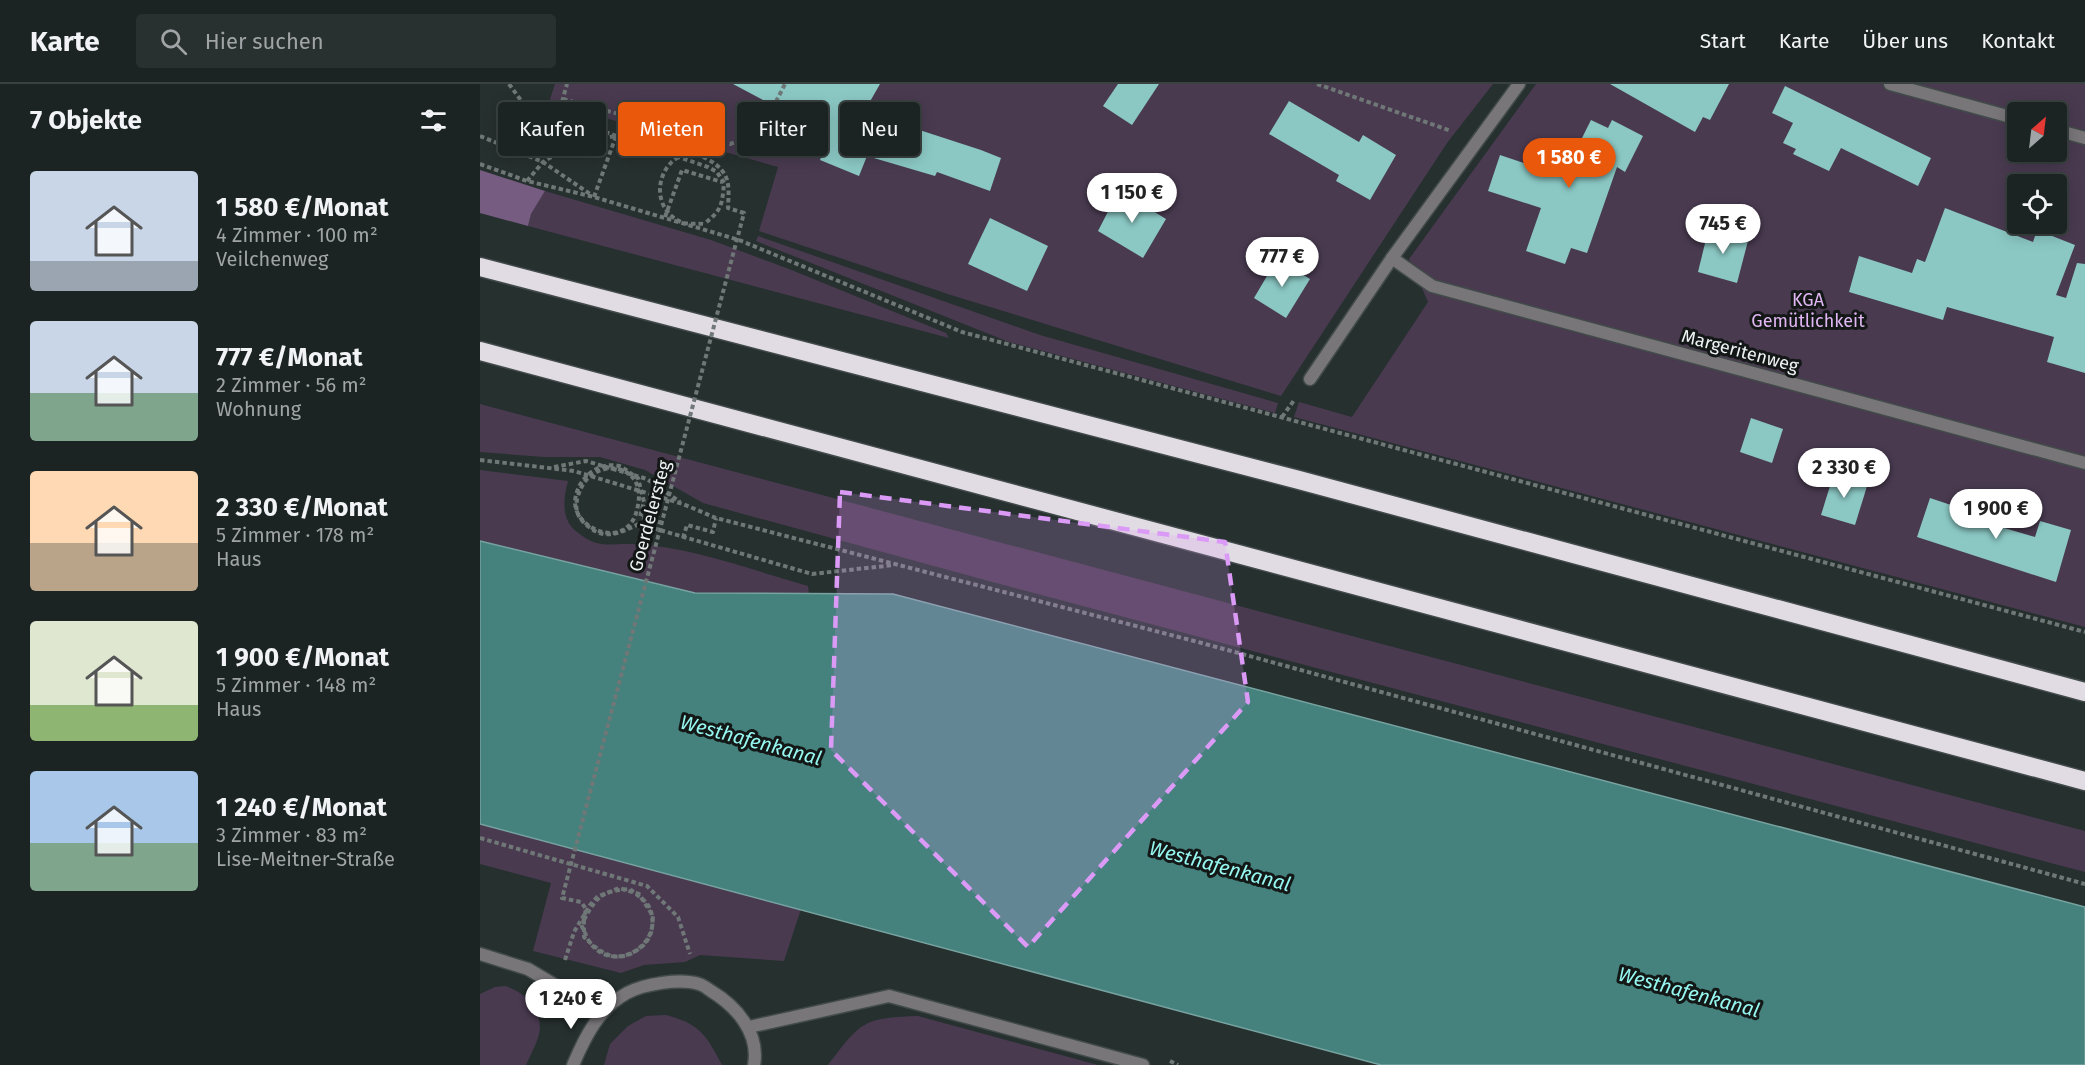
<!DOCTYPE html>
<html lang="de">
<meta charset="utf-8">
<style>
body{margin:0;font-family:"Fira Sans",sans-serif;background:#293030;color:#f1f3f6;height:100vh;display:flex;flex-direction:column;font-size:22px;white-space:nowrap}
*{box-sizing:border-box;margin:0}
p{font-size:20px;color:#a0a4a6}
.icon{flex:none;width:33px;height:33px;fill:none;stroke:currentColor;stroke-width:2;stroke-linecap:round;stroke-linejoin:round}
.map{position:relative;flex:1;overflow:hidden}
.panel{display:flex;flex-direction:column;background:#1c2423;width:480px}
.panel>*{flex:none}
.guide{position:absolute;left:18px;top:18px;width:570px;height:54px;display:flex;gap:12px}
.needle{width:39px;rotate:28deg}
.controls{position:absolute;left:1527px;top:18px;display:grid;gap:12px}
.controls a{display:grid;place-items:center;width:60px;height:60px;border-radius:6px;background:#1c2423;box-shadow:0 3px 15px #0003,0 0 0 2px #3a4141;font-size:30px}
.price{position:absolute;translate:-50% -51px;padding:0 14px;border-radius:21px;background:#fff;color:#222;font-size:20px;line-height:39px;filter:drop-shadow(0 2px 3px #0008)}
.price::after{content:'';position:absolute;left:50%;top:36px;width:18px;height:14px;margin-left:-9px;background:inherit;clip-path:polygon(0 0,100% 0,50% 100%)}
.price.on{background:#ea580c;color:#fff}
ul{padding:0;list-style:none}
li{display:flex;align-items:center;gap:18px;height:150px;padding:0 30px}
li span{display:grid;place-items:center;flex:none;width:168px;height:120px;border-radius:6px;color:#555}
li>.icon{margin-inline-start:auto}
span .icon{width:72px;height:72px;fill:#fffc;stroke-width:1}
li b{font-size:26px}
h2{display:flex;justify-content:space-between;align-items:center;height:72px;padding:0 30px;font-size:26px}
.chip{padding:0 21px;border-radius:6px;background:#1c2423;box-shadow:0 3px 15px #0003,0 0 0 2px #3a4141;font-size:21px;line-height:54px}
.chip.on{background:#ea580c;color:#fff}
header{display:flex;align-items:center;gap:36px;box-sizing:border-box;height:84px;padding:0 30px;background:#1c2423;border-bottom:2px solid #3a4141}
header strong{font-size:28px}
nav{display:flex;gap:33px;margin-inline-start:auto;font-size:21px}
.search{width:420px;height:54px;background:#293030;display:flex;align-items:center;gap:15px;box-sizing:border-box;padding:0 21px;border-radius:6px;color:#a0a4a6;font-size:22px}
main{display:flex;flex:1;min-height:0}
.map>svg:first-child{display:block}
.green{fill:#493a50;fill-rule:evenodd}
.forest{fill:#755c80}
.water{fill:#45817d;stroke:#77a3a0;stroke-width:1.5}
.building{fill:#8bc8c4}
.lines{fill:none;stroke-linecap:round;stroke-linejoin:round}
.service-casing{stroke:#424b4a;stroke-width:15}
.minor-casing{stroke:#424b4a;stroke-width:15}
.motorway-casing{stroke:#424b4a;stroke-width:21}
.path{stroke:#6f7777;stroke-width:4;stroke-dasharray:4.5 3;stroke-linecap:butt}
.service{stroke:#787679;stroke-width:12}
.minor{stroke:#787679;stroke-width:12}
.motorway{stroke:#e1dbe4;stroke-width:18}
.path-bridge{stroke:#6f7777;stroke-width:4;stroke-dasharray:4.5 3;stroke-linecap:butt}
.marked{fill:#da9af6;fill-opacity:0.2;stroke:#da9af6;stroke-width:4.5;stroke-dasharray:12 8;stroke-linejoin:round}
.labels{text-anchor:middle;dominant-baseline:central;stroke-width:6;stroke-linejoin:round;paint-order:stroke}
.park-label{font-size:18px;fill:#e1b7f3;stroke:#131716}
.street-label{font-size:18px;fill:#edf3f3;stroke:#131716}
.water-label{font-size:20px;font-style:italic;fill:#97f8f2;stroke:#131716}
</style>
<header>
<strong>Karte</strong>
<div class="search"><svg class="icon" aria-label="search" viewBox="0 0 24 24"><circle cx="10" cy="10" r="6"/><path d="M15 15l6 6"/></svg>Hier suchen</div>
<nav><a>Start</a><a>Karte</a><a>Über uns</a><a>Kontakt</a></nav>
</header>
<main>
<section class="panel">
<h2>7 Objekte<svg class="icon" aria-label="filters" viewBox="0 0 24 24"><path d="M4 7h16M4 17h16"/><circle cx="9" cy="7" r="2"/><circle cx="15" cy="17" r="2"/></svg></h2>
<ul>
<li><span style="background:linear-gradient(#c9d6e8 75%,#9aa5b1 0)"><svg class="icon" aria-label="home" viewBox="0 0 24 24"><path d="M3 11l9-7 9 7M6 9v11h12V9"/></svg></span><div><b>1 580 €/Monat</b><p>4 Zimmer · 100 m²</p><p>Veilchenweg</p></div></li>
<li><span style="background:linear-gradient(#c9d6e8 60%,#7fa58c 0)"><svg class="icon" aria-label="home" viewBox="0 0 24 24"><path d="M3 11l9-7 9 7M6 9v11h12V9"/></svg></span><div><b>777 €/Monat</b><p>2 Zimmer · 56 m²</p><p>Wohnung</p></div></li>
<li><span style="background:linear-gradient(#ffd9b3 60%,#b9a48a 0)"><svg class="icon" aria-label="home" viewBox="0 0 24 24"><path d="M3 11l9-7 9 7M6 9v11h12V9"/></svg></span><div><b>2 330 €/Monat</b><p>5 Zimmer · 178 m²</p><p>Haus</p></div></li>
<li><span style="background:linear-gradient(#dfe7d0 70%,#8fb573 0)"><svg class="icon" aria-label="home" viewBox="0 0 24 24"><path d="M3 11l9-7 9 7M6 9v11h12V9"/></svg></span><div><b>1 900 €/Monat</b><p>5 Zimmer · 148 m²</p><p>Haus</p></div></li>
<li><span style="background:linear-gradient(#a9c7e8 60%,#7fa58c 0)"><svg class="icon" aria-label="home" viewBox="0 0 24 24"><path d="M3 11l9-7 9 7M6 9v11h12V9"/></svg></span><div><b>1 240 €/Monat</b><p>3 Zimmer · 83 m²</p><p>Lise-Meitner-Straße</p></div></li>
</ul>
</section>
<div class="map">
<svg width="1605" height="981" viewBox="0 0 1605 981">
<rect width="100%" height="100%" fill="#26302f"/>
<!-- green -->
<g class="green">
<polygon points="75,0 1013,0 967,59 801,312 474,212 279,147 298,83 69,18"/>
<path d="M1056 0H1605V543L814 333 819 318 872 333 948 218 929 175ZM1538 28H1576V68H1538ZM1538 100H1576V140H1538Z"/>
<polygon points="65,107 231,156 309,185 466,249 469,254 48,142 51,130"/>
<polygon points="278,152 560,251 798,319 795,329 529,258 276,157"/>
<polygon points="0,320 1605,747 1605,788 505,496 223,419 165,386 120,373 64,373 0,368"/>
<path d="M0 386 88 397C83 415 81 436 97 448 119 466 129 459 153 460 213 463 271 486 328 502L329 510 215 509 0 457Z"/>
<polygon points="0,740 321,825 304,877 220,871 205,878 164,881 141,889 53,867 71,799 0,780"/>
<path d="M25 902C47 908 66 930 58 954 55 963 50 972 46 981H0V910L15 903Z"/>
<path d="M186 931C220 940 226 951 242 981H124L130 960 148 942 166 932Z"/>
<path d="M438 932 618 981H348C381 938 382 934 438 932Z"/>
</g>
<!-- forest -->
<polygon class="forest" points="0,86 65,107 51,130 48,142 0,129"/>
<!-- water -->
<polygon class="water" points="0,457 215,509 413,510 1605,823 1605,981 901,981 0,740"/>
<!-- building -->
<g class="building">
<polygon points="253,0 400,0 384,28 501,66 521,74 510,107 457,88 455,92 387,72 379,92 340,76 350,52"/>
<polygon points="638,0 679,0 652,41 623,22"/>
<polygon points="1130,0 1249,0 1230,36 1223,33 1215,48"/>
<polygon points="1305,2 1451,74 1438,102 1361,64 1349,87 1313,70 1316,65 1303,59 1313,39 1292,29"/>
<polygon points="809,17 879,58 883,51 916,71 890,116 856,97 859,91 789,50"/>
<polygon points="1111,36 1128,44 1132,36 1163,52 1145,88 1137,83 1107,169 1091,164 1085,180 1046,167 1061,124 1008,107 1020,71 1083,92"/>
<polygon points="637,110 676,122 673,127 686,135 663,174 618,147"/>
<polygon points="1465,124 1553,158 1557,146 1595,161 1576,211 1586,214 1597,179 1605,180 1605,289 1567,278 1574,253 1467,223 1463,236 1369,208 1379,172 1432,189 1437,175 1445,178"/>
<polygon points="510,134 568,162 547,207 488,180"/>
<polygon points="1229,143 1269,153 1257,199 1218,188"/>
<polygon points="797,175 830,195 806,234 774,214"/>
<polygon points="1271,334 1303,345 1292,379 1260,368"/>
<polygon points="1354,389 1388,399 1375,441 1341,431"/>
<polygon points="1450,414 1489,427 1487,433 1555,453 1560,437 1591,446 1576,498 1437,453"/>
</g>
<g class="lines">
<!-- service casing -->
<g class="service-casing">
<g id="service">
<polyline points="912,174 952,202 1605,379"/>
<polyline points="830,295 912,174 1039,0"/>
<polyline points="0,870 48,885 122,929"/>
<polyline points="269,943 409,912 663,981"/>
</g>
</g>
<!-- minor casing -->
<g class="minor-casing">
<g id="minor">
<polyline points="1410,0 1538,35"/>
<polyline points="1576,46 1605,54"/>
<path d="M93 981C105 953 119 924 147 909 164 900 200 894 219 900 223 901 227 904 231 907 256 922 280 949 274 981"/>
</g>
</g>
<!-- motorway casing -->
<g class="motorway-casing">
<g id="motorway">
<polyline points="0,183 819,396 1605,608"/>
<polyline points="0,267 1605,697"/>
</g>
</g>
<!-- path -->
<g class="path">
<path d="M29 0 48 26 78 32 228 83 237 88 244 99C242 121 242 126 224 140"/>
<polyline points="837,0 971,47"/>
<polyline points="83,15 250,60 280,49 305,0"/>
<polyline points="78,32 87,0"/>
<polyline points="0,52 63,78 110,110"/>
<polyline points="0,80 47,97 114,113 259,156 482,248 1605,548"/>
<polyline points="47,97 63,78 94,59 136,52"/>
<polyline points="114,113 136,52"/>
<polyline points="185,133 202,86 242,98"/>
<polyline points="802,333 815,315"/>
<polyline points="0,376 94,387 203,420 236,434 718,558 1605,800"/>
<polyline points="74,383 106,377 167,395 200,418"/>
<polyline points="159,440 332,490 414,481"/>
<polyline points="203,454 207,441 233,448 236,434"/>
<polyline points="0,754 167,802 198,833 210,870"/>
<path d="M85 876 94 848 110 821 117 813 139 804 159 810 173 832C172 838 173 846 170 851 167 859 161 864 154 868 133 880 119 867 104 853V836"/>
<polyline points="690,977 698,981"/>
</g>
<!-- service -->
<use href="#service" class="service"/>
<!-- minor -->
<use href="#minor" class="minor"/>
<!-- motorway -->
<use href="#motorway" class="motorway"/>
<!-- path-bridge -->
<g class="path-bridge">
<path d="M159 440C141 448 126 457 109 443 97 434 94 425 98 412 109 371 167 377 158 421 156 433 151 444 138 448 120 453 95 438 95 418 96 396 117 377 139 382 145 384 152 391 158 394L164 418 160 433 183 439"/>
<path d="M104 836C117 811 123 807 150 805 155 810 164 815 168 821 188 857 137 892 111 860 107 855 105 848 102 843L106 825 101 818 82 814 264 129 248 124C249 101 251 89 229 76 188 50 158 118 201 138 207 141 218 139 224 140"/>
</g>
</g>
<!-- marked area -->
<path class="marked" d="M360 408 745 458 768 618 548 863 351 666Z"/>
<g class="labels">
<!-- park labels -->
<g class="park-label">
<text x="1328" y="216">KGA<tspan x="1328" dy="21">Gemütlichkeit</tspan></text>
</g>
<!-- street labels -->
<g class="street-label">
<text transform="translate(1260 267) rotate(15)">Margeritenweg</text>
<text transform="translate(170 432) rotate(-75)">Goerdelersteg</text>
</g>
<!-- water labels -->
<g class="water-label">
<text transform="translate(271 656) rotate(15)">Westhafenkanal</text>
<text transform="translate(740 782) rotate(15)">Westhafenkanal</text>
<text transform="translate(1209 908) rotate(15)">Westhafenkanal</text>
</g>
</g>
</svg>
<div class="controls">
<a><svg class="needle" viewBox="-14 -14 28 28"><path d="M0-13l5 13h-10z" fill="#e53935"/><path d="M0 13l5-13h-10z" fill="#a0a4a6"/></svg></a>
<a><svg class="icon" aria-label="locate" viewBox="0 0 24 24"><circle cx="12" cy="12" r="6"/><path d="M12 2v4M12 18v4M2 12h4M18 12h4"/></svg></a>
</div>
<b class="price on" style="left:1089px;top:105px">1 580 €</b>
<b class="price" style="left:652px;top:140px">1 150 €</b>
<b class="price" style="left:1243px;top:171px">745 €</b>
<b class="price" style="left:802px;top:204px">777 €</b>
<b class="price" style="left:1364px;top:415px">2 330 €</b>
<b class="price" style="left:1516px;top:456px">1 900 €</b>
<b class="price" style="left:91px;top:946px">1 240 €</b>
<div class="guide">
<a class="chip">Kaufen</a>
<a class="chip on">Mieten</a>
<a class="chip">Filter</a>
<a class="chip">Neu</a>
</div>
</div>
</main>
